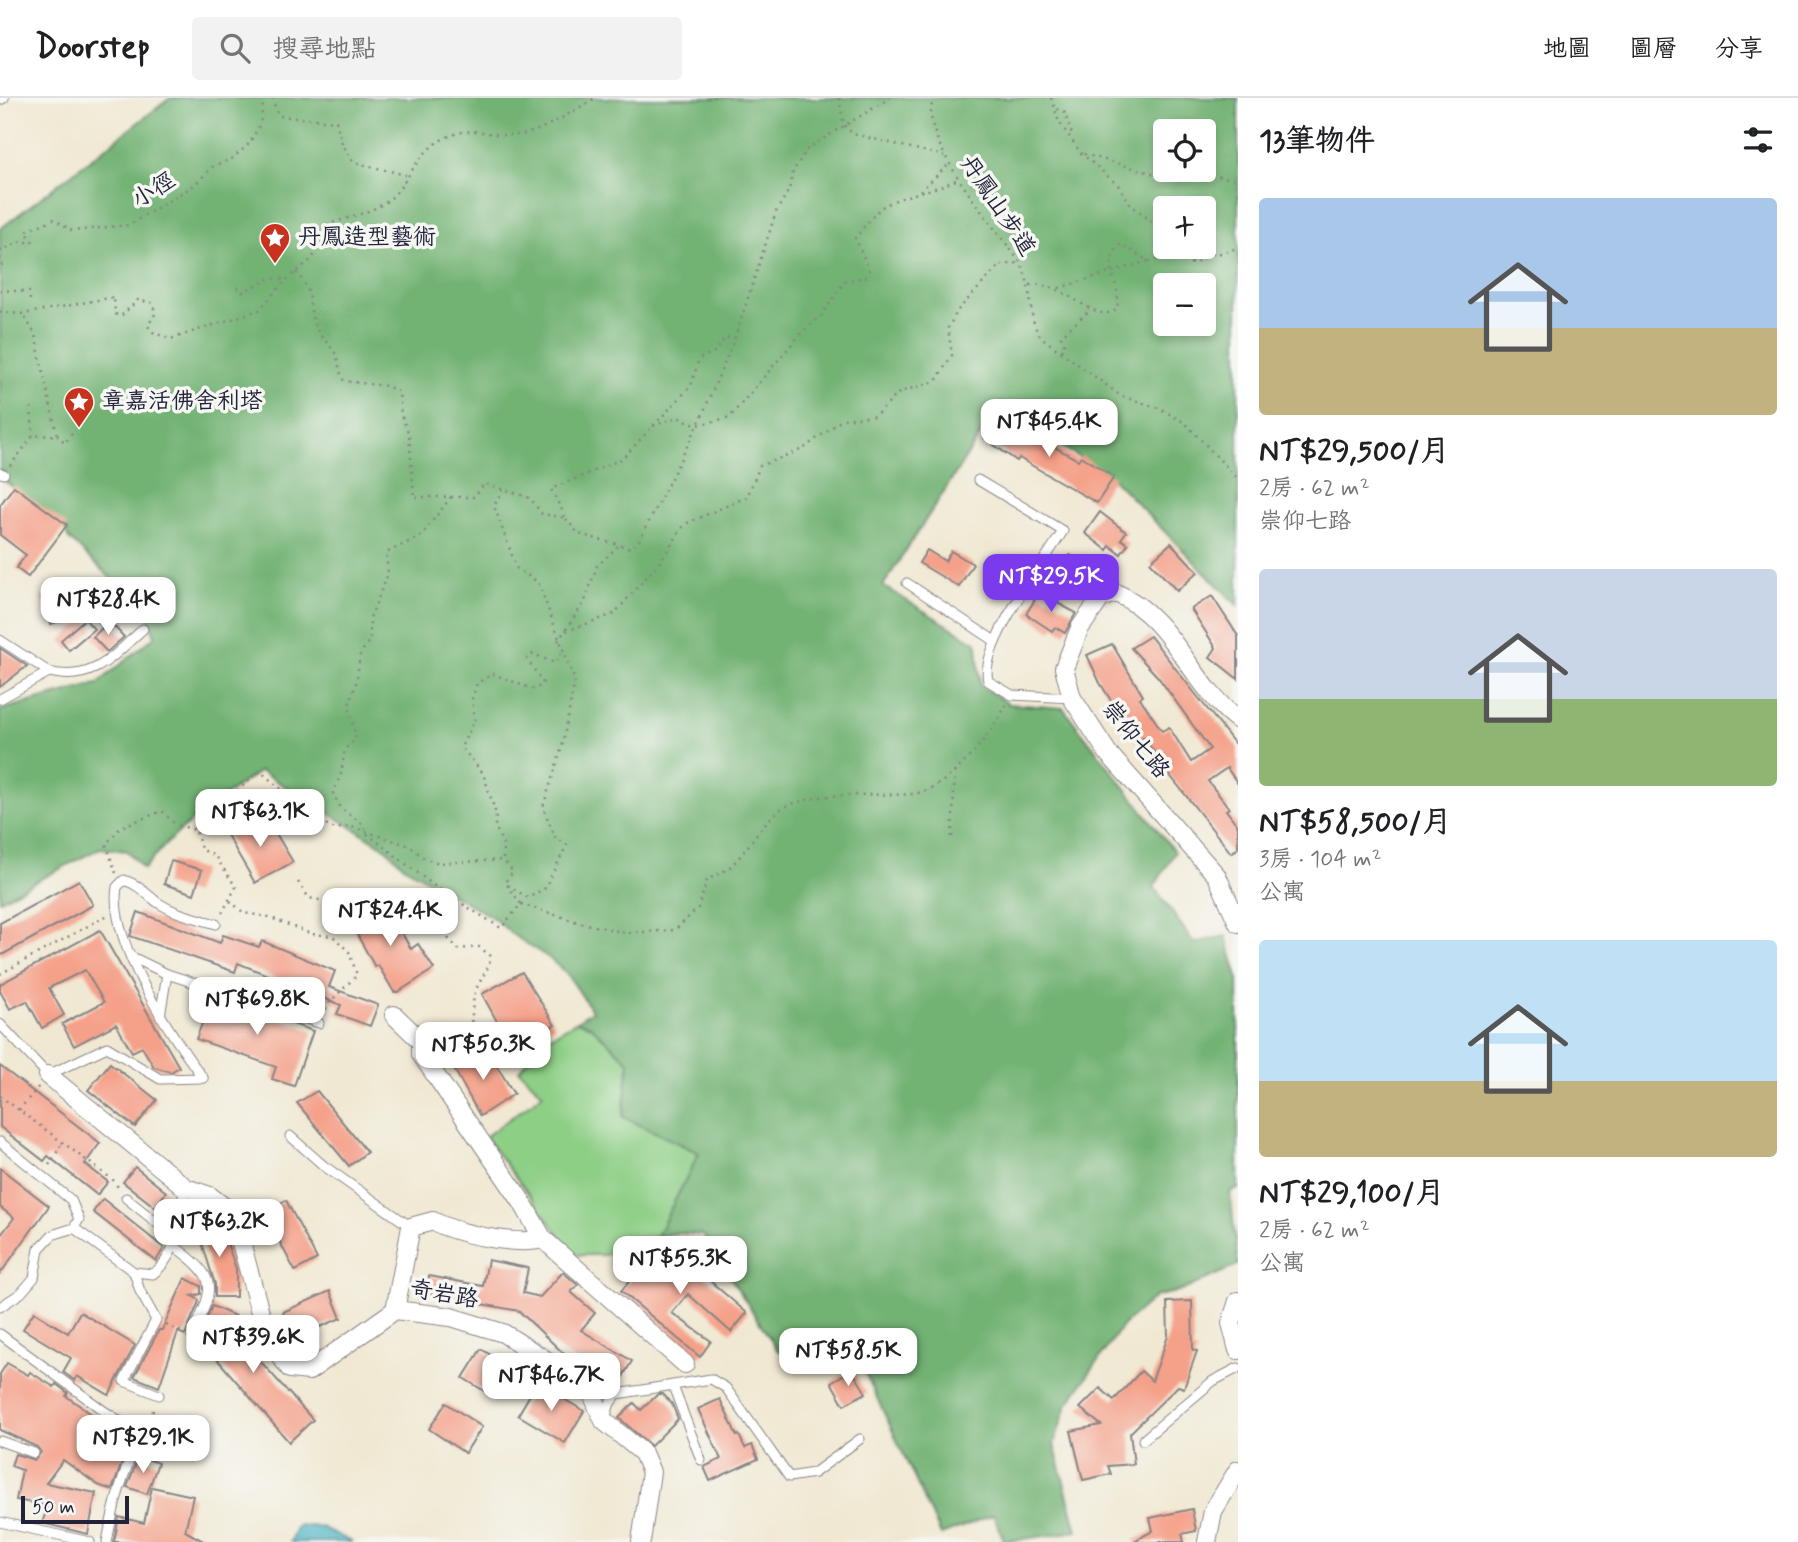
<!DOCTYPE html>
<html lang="zh-TW">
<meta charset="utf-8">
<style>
body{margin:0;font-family:Mynerve,"LXGW WenKai TC",sans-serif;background:#f2f2f2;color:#202124;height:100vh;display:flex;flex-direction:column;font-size:26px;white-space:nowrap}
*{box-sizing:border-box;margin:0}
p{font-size:23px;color:#757577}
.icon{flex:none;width:38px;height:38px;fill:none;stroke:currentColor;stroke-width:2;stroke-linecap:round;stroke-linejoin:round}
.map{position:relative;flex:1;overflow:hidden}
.side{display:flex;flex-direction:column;background:#fff;width:560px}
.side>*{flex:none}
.buttons{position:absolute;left:1153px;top:21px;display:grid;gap:14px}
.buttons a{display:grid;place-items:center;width:63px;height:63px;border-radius:7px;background:#fff;box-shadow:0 4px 10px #0003;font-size:35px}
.scale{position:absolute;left:21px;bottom:18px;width:108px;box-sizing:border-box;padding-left:7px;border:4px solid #22223b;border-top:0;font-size:19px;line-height:24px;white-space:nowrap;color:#22223b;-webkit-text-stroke:5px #f6f6f2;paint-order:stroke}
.price{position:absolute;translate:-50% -60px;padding:0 16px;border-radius:14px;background:#fff;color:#222;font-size:23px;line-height:46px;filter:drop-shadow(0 2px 4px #0008)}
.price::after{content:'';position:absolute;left:50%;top:42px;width:21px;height:16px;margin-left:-10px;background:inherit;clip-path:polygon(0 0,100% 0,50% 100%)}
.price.active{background:#7c3aed;color:#fff}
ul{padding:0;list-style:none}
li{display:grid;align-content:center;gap:14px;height:371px;padding:0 21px}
li span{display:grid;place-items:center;height:217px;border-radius:7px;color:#555}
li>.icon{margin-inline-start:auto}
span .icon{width:126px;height:126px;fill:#fffc;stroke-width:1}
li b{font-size:30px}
h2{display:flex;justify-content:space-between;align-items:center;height:84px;padding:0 21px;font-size:30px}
header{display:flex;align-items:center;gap:42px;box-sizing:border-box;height:98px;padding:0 35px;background:#fff;border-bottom:2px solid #e0e0e0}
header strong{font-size:33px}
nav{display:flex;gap:38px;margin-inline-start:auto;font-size:24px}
.search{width:490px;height:63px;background:#f2f2f2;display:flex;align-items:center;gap:18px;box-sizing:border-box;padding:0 24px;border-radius:7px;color:#757577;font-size:26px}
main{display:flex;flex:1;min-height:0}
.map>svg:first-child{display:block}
.green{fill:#8ecf86;stroke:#587860;stroke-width:2}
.forest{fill:#72b273;stroke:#4a6a57;stroke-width:2;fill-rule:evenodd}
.water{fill:#44b2c0;stroke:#336a7e;stroke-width:2}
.building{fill:#f5a089}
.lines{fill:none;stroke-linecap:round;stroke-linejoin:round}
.service-casing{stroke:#898586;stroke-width:11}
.minor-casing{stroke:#898586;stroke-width:20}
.path{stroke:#898586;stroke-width:2.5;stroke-dasharray:2 5;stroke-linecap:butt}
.service{stroke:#fff;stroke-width:9}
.minor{stroke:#fff;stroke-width:18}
.labels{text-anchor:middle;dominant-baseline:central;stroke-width:7;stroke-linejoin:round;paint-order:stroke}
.street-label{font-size:23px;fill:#22223b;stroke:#f6f6f2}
.poi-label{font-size:23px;fill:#22223b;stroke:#f6f6f2;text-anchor:start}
</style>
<header>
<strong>Doorstep</strong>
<div class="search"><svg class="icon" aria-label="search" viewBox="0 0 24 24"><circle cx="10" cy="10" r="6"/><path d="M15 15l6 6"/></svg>搜尋地點</div>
<nav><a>地圖</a><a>圖層</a><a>分享</a></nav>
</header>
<main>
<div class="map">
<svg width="1238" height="1444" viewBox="0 0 1238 1444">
<rect width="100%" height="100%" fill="#f6f6f2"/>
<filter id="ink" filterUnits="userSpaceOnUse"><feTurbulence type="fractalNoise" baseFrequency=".0143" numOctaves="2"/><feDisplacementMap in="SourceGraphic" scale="14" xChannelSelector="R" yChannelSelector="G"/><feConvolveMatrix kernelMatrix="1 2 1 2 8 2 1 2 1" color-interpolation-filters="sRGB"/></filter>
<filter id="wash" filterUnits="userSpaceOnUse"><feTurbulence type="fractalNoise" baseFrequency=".00686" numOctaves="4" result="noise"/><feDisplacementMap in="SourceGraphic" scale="28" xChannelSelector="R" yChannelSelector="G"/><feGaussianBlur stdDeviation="1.57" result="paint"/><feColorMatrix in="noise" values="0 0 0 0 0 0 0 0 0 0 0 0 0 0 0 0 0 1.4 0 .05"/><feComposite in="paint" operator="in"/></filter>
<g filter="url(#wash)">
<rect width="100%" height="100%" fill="#f0e8d2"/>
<!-- green -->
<polygon class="green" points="577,923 591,928 629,964 623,1019 699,1055 657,1138 604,1157 575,1157 485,1039 543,996 519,972 546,941"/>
<!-- forest -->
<path class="forest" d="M170 0H1238V508L1114 382 999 308 883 488 977 545 980 587 1009 606 1063 610 1175 754 1154 789 1194 845 1226 838 1238 880V1091L1230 1094 1238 1167 1181 1193 1156 1198 1123 1227 1067 1307 1054 1346 1077 1433 1005 1444 993 1417 941 1437 849 1240 778 1253 703 1137 677 1135 657 1138 699 1055 623 1019 629 964 591 928 577 923 592 913 568 877 549 860 513 837 495 821 405 769 384 749 260 673C218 702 176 730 144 771L127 753 100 750 0 802V612L97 586 155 538 146 513 68 440 66 432 0 379V131ZM1166 33H1204V72H1166ZM1166 110H1204V149H1166ZM1166 187H1204V226H1166Z"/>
<!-- water -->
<polygon class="water" points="297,1427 321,1429 352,1444 290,1444"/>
<g id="blocks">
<!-- building -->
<g class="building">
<polygon points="1000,316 1039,341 1078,362 1081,358 1114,379 1097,405 1019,360 1017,363 984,340"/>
<polygon points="14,388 67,427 28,479 16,470 26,457 0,437 0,407"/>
<polygon points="1100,414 1126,434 1121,441 1128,446 1121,456 1110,448 1107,452 1085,435"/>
<polygon points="1171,445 1198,474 1177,493 1150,464"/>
<polygon points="927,452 945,463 951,453 973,466 959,489 919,465"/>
<polygon points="1070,457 1101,474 1087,496 1057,477"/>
<polygon points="66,491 75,518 51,526 42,499"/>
<polygon points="1039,495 1076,515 1065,535 1055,529 1052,533 1026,516"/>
<polygon points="1212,498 1238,538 1238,581 1210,559 1216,550 1191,511"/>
<polygon points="85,521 94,531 69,552 61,542"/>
<polygon points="109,523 124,539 107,554 93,539"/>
<polygon points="1150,538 1238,650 1238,686 1227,670 1208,683 1229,710 1226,712 1238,728 1238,750 1231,755 1165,671 1144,639 1137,644 1100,585 1087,557 1112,546 1143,598 1140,600 1162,633 1169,629 1191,664 1210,651 1158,579 1131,550"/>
<polygon points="0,550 27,568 0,589"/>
<polygon points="265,717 293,764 255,785 227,737"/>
<polygon points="171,763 202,772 194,796 164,786"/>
<polygon points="79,782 93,807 0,858 0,825"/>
<polygon points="384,804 411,851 418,846 434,871 398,894 394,894 378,867 375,869 349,822"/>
<polygon points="138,814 220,845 223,837 259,849 262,843 335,873 329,889 378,907 370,928 337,916 341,907 238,865 235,874 130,838"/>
<polygon points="100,832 179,969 171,974 154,969 142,949 132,954 116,926 74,948 62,926 104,904 85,872 49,890 64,917 42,930 27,903 10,911 0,893 0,886"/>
<polygon points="522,874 555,927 511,949 482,896"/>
<polygon points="213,898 313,933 294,988 272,981 276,969 196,941"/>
<polygon points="486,950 514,996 480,1018 453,969"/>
<polygon points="110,965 157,1002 135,1029 88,992"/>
<polygon points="0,968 100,1045 85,1066 108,1084 97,1097 48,1058 44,1063 0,1029"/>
<polygon points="317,993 367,1054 349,1068 297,1005"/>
<polygon points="135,1069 166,1094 155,1109 123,1084"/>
<polygon points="0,1070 49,1108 0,1176 0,1138 14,1120 0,1109"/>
<polygon points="103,1101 164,1150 156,1163 93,1114"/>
<polygon points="286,1102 317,1161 295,1173 264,1114"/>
<polygon points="219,1122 236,1171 236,1199 215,1199 215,1186 197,1129"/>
<polygon points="664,1143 747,1215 731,1234 688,1196 672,1215 711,1243 700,1259 621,1193"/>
<polygon points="488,1162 528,1170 523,1195 540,1199 563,1174 578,1187 571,1194 595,1215 581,1232 632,1263 617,1288 562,1254 519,1213 426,1196 429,1178 483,1188"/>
<polygon points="185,1180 201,1188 201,1196 192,1198 199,1202 198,1206 185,1237 178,1234 159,1289 134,1279 159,1232 162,1232"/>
<polygon points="330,1193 341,1220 295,1240 283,1214"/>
<polygon points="1192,1203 1193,1252 1197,1253 1184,1290 1178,1288 1130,1335 1134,1366 1108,1368 1111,1376 1083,1382 1071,1333 1101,1327 1080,1310 1100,1290 1114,1302 1141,1273 1152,1283 1168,1238 1167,1204"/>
<polygon points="212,1208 235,1218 230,1229 313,1322 289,1344 217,1261 224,1255 197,1243"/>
<polygon points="34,1214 68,1235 80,1214 135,1247 109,1297 77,1278 75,1283 63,1274 71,1260 23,1231"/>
<polygon points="481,1251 504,1265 486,1294 463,1280"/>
<polygon points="7,1265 28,1277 30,1274 54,1289 56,1286 68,1295 66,1298 130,1343 123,1353 126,1354 112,1392 98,1387 63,1362 46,1385 96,1395 88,1436 42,1425 48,1408 16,1402 22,1372 11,1368 15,1356 35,1362 41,1354 37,1349 0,1332 0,1276"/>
<polygon points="852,1272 866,1295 844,1307 831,1284"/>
<polygon points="537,1285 584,1313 565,1345 518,1317"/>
<polygon points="658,1296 663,1296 672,1306 678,1321 651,1348 619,1320 634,1305 641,1312"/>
<polygon points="720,1301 737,1338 739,1337 745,1350 752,1347 758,1361 710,1383 704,1369 721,1361 698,1311"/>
<polygon points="446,1305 482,1329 465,1355 429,1331"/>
<polygon points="139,1358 158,1365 147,1396 127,1389"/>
<polygon points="152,1389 193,1398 185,1433 205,1444 114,1444 119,1419 144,1425"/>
<polygon points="1192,1411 1196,1433 1182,1436 1184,1444 1132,1444 1153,1433 1150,1420"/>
</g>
</g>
</g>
<g filter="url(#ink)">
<use href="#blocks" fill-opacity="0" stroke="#898586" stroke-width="2"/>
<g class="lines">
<!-- service casing -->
<g class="service-casing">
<g id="service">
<polyline points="0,2 4,0"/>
<polyline points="0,375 4,376"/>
<path d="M978 382 1063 433C1043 466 979 547 988 583L1012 597 1072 600"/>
<polyline points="907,485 995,543"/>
<polyline points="0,542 49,574 0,601"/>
<path d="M49 574C93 585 113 558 143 531"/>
<polyline points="132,859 167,876 319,925"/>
<polyline points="160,918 167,876"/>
<polyline points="0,926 48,977 107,949 160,981 203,980"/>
<path d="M203 980C171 937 108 843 117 789L124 782C139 787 145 795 157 804 175 816 196 820 216 826"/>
<polyline points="290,1038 324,1068 411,1129"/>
<polyline points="0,1044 71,1102 79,1121 74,1130"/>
<polyline points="126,1100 177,1141"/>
<path d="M74 1130 134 1174 153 1176C184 1151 172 1123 186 1090"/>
<path d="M174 1148C221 1182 213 1190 192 1238"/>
<polyline points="134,1174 140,1193 156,1222 124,1283 159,1297"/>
<polyline points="0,1209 21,1195 34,1180 39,1151 52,1137 74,1130"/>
<path d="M0 1236 104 1313 142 1337C123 1371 114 1406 107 1444"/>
<polyline points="673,1288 701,1362"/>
<polyline points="605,1321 610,1305 617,1296 711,1281 726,1290 789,1379 814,1375 860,1341"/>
<polyline points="1143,1342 1213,1283 1238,1270"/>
<polyline points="0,1343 34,1355"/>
<polyline points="0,1424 90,1444"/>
</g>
</g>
<!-- minor casing -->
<g class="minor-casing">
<g id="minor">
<path d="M1238 622C1190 586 1173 519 1116 495L1101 500 1080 530 1064 570 1072 600 1108 655 1217 778 1238 825"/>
<polyline points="394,917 421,943 421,956 522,1104 543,1141 685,1266"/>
<polyline points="48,977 186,1090 210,1098 228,1112 239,1137 267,1240 290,1271 309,1273 395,1212 451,1219 503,1235 573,1279 592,1296 604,1323 643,1355 651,1374 641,1444"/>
<polyline points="1238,1203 1231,1225 1238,1252"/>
<path d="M395 1212 411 1129 433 1123C458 1136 516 1148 543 1141"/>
<polyline points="1207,1444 1213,1413 1238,1372"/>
</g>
</g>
<!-- path -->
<g class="path">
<polyline points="272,0 278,18 336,23 342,45 353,64 406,77"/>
<polyline points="839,0 844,27 853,36 944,58"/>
<path d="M935 0C911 34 999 134 1019 163 1035 188 1026 221 1041 239L1121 298 1159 310 1185 325 1238 381"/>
<polyline points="1051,0 1059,24 1081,55 1118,87 1131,107 1166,135"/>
<polyline points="1057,11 1065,15 1072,36"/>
<path d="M1084 56 1183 84C1203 71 1216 79 1238 82"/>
<polyline points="920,93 948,67"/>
<path d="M1192 149C1210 157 1221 158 1238 149"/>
<polyline points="0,153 20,144 33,144 26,133 54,121 72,133 129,127 196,86 212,69 233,60 250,45 260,26 264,0"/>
<polyline points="0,159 3,169 0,169"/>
<path d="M296 174C317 199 305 204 316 230 320 240 332 247 336 257 339 265 339 274 344 283L387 288 399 294 401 317 409 336 414 399H451L421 438 386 455 388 476 370 520V541L360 557 356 586 349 607 356 641 345 651 341 676 333 695 340 710 364 727 366 735 437 790 501 830 521 806 505 784 513 774 503 762V747L495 728 496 716 483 675 461 649 475 622 472 601 477 585 493 576 535 592 543 585 527 561 533 556 555 565 562 554"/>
<path d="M1030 187C1059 183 1077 209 1105 216L1116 212C1125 190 1098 165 1121 146L1148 163 1171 160 1194 166 1209 157"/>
<polyline points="237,189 243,194 271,180 286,182"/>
<polyline points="1059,190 1148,163"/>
<polyline points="0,192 29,194 30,202"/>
<path d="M0 214 23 216 114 199 115 216 121 218 138 202 153 205 155 216 148 228 154 235 171 241 259 212 286 182 313 160 326 127C346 120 375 114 391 100 410 81 419 52 445 40 478 24 489 42 523 36 544 33 576 11 595 0"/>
<polyline points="1062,253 1064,246 1061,238 1090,212"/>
<polyline points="31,309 33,338"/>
<path d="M653 328 677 319 698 327 730 319 803 233 821 218 845 183 865 179 869 171 855 140C864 130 874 114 885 107 908 95 934 93 958 81"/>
<polyline points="57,337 65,345 73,334"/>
<polyline points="10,368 33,338 57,337 35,236 23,216"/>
<polyline points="451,399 474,399 484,386 503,391"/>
<polyline points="566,421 579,436 630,450 639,443 698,327 735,240 776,114 789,92 793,73 808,50 890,0"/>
<polyline points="566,533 614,516 659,465 685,426 747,399 760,368 803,351 843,321 875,318 900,294 936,283 952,257 948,230 958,212 1000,167 1020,165"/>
<polyline points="558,543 585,503 597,468 619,447"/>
<polyline points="952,739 955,672"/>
<polyline points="116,775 106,746 121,729 162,713 175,726 195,732"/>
<path d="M298 784 309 800C346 808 339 796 367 793 396 790 440 830 458 851L479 849 491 858C489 873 479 881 475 895 471 909 473 923 469 937L460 943 436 948"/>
<polyline points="508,787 528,800 545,790 567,747 555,739 543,709 562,649 575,583 538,484 517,471 494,408 503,391 530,400 542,416 566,420 551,391 622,361 691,288 699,261 716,253 725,240 735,240"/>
<polyline points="230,803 244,815 269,819 311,836 333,838 349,854 357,877 329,905 323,916"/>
<path d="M521 806 581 825 627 835 675 832 698 810 707 782C716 777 727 773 734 765 751 748 766 716 789 707 829 692 871 699 912 696 950 692 989 638 1007 606"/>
<polyline points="222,815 236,789 215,758 201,751 195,729 260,673 301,708 307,706 318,722 335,731 349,728 410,748 425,761 440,765 503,762"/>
<polyline points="0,876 108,817"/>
<polyline points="0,998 113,1082 120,1092"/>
<polyline points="19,1012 39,988"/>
<polyline points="49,1067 62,1046"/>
<polyline points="166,1227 182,1234"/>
<polyline points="147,1327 155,1308"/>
</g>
<!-- service -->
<use href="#service" class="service"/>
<!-- minor -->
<use href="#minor" class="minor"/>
</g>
</g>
<!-- icons -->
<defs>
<g id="sight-pin" transform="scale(1.575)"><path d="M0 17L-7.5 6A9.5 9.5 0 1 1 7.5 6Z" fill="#c8321e" stroke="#f6f6f2"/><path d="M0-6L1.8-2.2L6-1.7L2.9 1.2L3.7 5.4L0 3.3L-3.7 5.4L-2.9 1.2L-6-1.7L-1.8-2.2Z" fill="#fff"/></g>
</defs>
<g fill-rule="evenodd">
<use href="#sight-pin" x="275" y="140"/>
<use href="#sight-pin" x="79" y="304"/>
</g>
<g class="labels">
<!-- street labels -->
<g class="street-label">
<text transform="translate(154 93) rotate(-32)">小徑</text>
<text transform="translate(997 108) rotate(56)">丹鳳山步道</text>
<text transform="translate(1135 642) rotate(51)">崇仰七路</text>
<text transform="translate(444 1197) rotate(10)">奇岩路</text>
</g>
<!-- poi labels -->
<g class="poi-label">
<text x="298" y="140">丹鳳造型藝術</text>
<text x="102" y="304">章嘉活佛舍利塔</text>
</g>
</g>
</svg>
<div class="buttons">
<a><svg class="icon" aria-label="locate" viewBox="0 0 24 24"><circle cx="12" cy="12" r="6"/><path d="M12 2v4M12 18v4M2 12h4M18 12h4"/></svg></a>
<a>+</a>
<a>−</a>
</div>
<div class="scale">50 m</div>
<b class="price" style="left:1049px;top:361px">NT$45.4K</b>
<b class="price active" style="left:1051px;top:516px">NT$29.5K</b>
<b class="price" style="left:108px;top:539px">NT$28.4K</b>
<b class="price" style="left:260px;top:751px">NT$63.1K</b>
<b class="price" style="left:390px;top:850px">NT$24.4K</b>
<b class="price" style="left:257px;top:939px">NT$69.8K</b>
<b class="price" style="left:483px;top:984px">NT$50.3K</b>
<b class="price" style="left:219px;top:1161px">NT$63.2K</b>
<b class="price" style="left:680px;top:1198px">NT$55.3K</b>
<b class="price" style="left:253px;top:1277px">NT$39.6K</b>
<b class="price" style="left:848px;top:1290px">NT$58.5K</b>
<b class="price" style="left:551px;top:1315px">NT$46.7K</b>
<b class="price" style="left:143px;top:1377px">NT$29.1K</b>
</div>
<section class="side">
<h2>13筆物件<svg class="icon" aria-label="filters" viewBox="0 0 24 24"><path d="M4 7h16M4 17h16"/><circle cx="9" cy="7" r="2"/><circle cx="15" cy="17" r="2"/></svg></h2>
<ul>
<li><span style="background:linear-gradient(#a9c7e8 60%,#c2b280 0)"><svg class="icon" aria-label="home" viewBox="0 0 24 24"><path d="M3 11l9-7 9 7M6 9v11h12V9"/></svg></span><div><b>NT$29,500/月</b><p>2房 · 62 m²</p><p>崇仰七路</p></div></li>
<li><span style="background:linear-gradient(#c9d6e8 60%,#8fb573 0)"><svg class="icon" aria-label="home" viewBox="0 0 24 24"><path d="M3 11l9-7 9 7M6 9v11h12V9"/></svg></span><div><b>NT$58,500/月</b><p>3房 · 104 m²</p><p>公寓</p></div></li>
<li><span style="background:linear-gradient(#bfe0f5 65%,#c2b280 0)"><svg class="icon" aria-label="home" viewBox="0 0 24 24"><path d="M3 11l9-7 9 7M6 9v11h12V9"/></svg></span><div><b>NT$29,100/月</b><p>2房 · 62 m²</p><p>公寓</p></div></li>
</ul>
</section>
</main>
